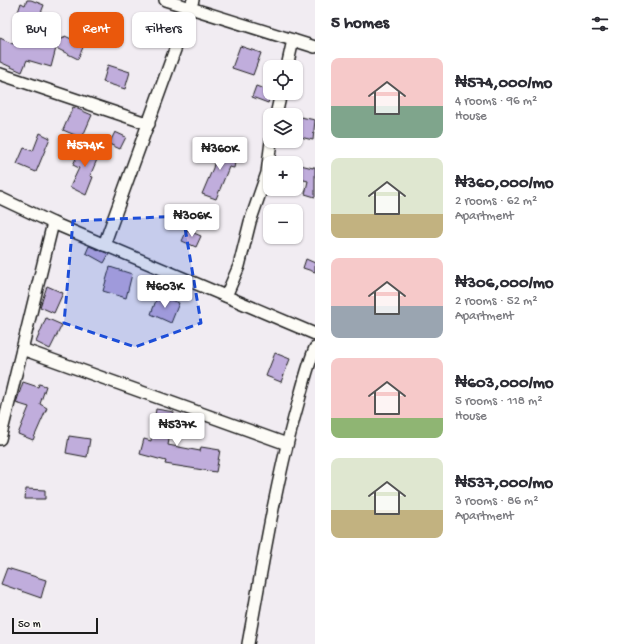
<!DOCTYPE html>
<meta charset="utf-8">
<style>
body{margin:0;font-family:"Gochi Hand",sans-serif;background:#f2f2f3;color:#2b2b33;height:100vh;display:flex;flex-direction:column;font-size:15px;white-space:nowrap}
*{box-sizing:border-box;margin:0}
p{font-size:13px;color:#7c7c81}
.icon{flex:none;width:22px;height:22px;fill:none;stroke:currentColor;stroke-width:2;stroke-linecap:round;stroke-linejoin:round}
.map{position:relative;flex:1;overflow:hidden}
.panel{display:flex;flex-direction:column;background:#fff;width:312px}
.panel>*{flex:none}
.guide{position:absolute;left:12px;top:12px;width:243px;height:36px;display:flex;gap:8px}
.controls{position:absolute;left:263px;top:60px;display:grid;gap:8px}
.controls a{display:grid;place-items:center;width:40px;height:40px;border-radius:8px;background:#fff;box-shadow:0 1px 3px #0004;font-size:20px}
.scale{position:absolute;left:12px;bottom:10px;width:86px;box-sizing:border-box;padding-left:4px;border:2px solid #1c1c1c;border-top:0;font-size:11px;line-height:14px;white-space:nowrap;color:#1c1c1c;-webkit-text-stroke:3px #fdfcf7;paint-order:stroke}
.price{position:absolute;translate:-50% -34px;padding:0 9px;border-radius:4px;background:#fff;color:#222;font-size:13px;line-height:26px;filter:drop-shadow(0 1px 2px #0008)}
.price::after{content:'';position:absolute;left:50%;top:24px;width:12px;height:9px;margin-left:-6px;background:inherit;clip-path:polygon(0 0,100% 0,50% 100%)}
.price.current{background:#ea580c;color:#fff}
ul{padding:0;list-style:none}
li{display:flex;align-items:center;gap:12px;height:100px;padding:0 16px}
li span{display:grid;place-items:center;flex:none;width:112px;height:80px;border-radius:8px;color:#555}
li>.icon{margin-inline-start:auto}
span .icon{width:48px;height:48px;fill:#fffc;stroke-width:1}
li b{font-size:17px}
h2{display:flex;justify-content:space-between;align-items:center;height:48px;padding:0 16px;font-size:17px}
.tag{padding:0 14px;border-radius:8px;background:#fff;box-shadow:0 1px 3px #0004;font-size:14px;line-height:36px}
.tag.current{background:#ea580c;color:#fff}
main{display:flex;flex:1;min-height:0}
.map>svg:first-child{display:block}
.building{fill:#c0addc;stroke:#1c1c1c}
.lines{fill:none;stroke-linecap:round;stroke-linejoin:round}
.minor-casing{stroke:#1c1c1c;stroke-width:14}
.minor{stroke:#fdfcf7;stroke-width:11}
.marked{fill:#1d4ed8;fill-opacity:0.2;stroke:#1d4ed8;stroke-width:3;stroke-dasharray:8 5;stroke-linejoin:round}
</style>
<main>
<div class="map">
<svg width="315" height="644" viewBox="0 0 315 644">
<rect width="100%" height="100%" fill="#f1ecf2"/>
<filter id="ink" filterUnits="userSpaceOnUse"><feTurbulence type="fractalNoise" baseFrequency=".025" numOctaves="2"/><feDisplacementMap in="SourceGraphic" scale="8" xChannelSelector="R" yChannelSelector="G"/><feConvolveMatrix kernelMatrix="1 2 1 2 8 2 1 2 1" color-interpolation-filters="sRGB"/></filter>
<g filter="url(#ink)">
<!-- building -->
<g class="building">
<polygon points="27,0 31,0 44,5 34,31 63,39 65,36 84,45 78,59 56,48 51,67 27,60 22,72 0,62 0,38 13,44 22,22 20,21 22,17 17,15 21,3 25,5"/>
<polygon points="240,46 261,53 253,75 232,68"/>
<polygon points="108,65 130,72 125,89 103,82"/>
<polygon points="256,86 270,91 271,93 268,103 252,97"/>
<polygon points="73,107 92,115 82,138 63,130"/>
<polygon points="296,116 315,120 313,140 296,136"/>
<polygon points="115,132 126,137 120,149 109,144"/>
<polygon points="40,133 50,138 36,172 17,164 24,148 33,151"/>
<polygon points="83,142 101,150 90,176 93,177 86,195 70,187 79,168 73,165"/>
<polygon points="218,147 237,151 234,168 229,167 216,199 202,194 213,168"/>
<polygon points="296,164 313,168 313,167 315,167 315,197 305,194 308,181 296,178"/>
<polygon points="187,230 201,236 196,247 182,241"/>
<polygon points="89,246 109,254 104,263 86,253"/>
<polygon points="306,259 315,263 315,272 303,268"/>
<polygon points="110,267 132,274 126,298 103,291"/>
<polygon points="47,286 63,293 54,313 40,307"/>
<polygon points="158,295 179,303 171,323 151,314"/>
<polygon points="46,318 62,325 50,349 36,342"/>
<polygon points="275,353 290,359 281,382 266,376"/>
<polygon points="23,382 38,387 39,384 46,386 40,404 47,408 33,440 18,434 29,407 16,403"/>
<polygon points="156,409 174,412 168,445 200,451 201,447 220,450 216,472 165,464 166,461 140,454 144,439 151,441"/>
<polygon points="69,436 90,439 87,457 66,453"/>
<polygon points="26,489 45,490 45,499 25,499"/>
<polygon points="7,568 46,580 41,598 1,584"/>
</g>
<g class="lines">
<!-- minor casing -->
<g class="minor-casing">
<g id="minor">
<polyline points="165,0 315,47"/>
<polyline points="287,67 293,40"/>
<polyline points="0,74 149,124"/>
<polyline points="276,115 281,93"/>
<polyline points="0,198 53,223 315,334"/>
<polyline points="104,245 193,0"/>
<polyline points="226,296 239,266 250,222 267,173 271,141"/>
<polyline points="22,349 287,444"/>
<polyline points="0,439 53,223"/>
<path d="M248 644C262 568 274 492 294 418 301 394 306 370 315 348"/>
</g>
</g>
<!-- minor -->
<use href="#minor" class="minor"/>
</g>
</g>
<!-- marked area -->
<path class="marked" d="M183 216 201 323 135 347 64 323 73 221Z"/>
</svg>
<div class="controls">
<a><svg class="icon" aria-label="locate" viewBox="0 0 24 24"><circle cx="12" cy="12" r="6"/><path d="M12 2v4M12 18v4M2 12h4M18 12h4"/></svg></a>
<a><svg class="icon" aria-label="layers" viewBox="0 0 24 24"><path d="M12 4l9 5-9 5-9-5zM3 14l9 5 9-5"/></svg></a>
<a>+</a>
<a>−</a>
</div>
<div class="scale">50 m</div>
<b class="price current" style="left:85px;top:168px">₦574K</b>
<b class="price" style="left:220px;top:171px">₦360K</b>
<b class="price" style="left:192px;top:238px">₦306K</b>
<b class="price" style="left:165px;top:309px">₦603K</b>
<b class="price" style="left:177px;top:447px">₦537K</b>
<div class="guide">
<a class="tag">Buy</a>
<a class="tag current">Rent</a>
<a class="tag">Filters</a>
</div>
</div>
<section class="panel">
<h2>5 homes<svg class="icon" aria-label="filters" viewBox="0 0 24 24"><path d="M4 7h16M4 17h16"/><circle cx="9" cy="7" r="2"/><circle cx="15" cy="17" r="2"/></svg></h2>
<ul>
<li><span style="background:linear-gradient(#f6c9c9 60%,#7fa58c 0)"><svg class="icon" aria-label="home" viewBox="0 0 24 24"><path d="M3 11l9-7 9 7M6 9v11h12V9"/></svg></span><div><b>₦574,000/mo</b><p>4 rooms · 96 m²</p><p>House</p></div></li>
<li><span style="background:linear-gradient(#dfe7d0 70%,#c2b280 0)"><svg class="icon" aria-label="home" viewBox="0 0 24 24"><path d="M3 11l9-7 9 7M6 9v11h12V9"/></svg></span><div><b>₦360,000/mo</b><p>2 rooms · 62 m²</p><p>Apartment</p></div></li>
<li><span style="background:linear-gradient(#f6c9c9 60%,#9aa5b1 0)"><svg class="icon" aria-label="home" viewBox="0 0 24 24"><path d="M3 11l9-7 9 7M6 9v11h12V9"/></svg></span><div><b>₦306,000/mo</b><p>2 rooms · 52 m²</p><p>Apartment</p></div></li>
<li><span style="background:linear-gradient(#f6c9c9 75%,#8fb573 0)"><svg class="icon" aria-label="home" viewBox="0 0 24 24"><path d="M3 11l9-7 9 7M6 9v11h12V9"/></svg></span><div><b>₦603,000/mo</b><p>5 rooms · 118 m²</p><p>House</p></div></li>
<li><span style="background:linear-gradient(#dfe7d0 65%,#c2b280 0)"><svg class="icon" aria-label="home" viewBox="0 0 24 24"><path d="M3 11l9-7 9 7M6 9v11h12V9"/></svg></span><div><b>₦537,000/mo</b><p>3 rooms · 86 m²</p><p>Apartment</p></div></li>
</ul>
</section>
</main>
